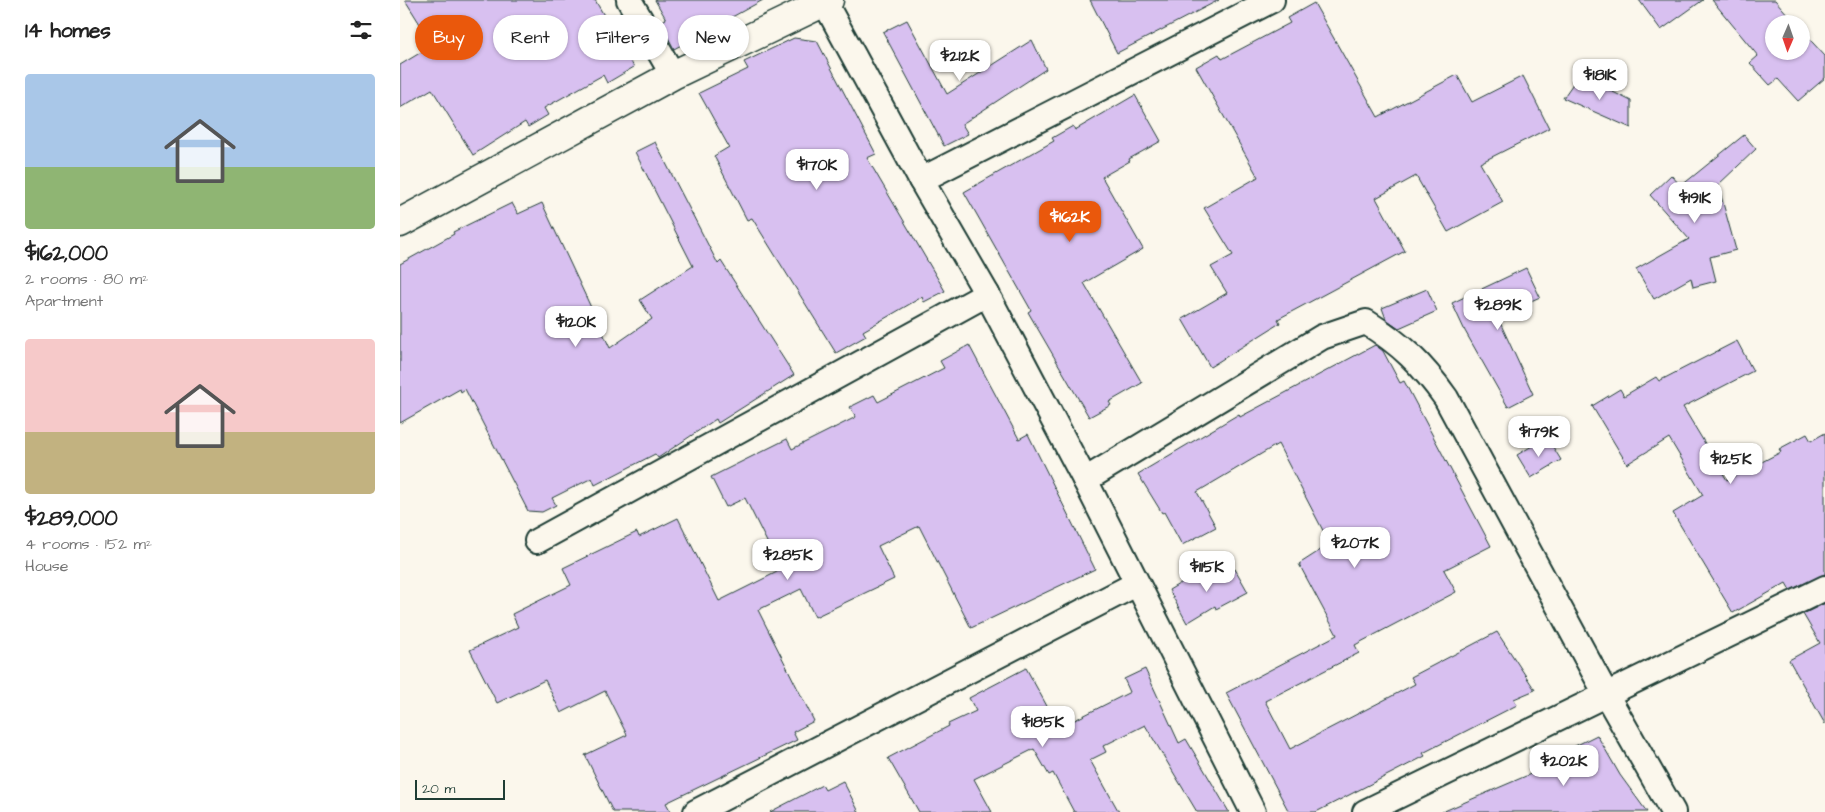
<!DOCTYPE html>
<meta charset="utf-8">
<style>
body{margin:0;font-family:"Architects Daughter",sans-serif;background:#f2f2f2;color:#222;height:100vh;display:flex;flex-direction:column;font-size:19px;white-space:nowrap}
*{box-sizing:border-box;margin:0}
p{font-size:16px;color:#767676}
.icon{flex:none;width:28px;height:28px;fill:none;stroke:currentColor;stroke-width:2;stroke-linecap:round;stroke-linejoin:round}
.map{position:relative;flex:1;overflow:hidden}
.sheet{display:flex;flex-direction:column;background:#fff;width:400px}
.sheet>*{flex:none}
.top-card{position:absolute;left:15px;top:15px;width:475px;height:45px;display:flex;gap:10px}
.needle{width:32px;rotate:182deg}
.tools{position:absolute;left:1365px;top:15px;display:grid;gap:10px}
.tools a{display:grid;place-items:center;width:45px;height:45px;border-radius:50%;background:#fff;box-shadow:0 1px 4px #0004;font-size:25px}
.scale{position:absolute;left:15px;bottom:12px;width:90px;box-sizing:border-box;padding-left:5px;border:2px solid #1f3d34;border-top:0;font-size:14px;line-height:18px;white-space:nowrap;color:#1f3d34;-webkit-text-stroke:4px #fbf7ec;paint-order:stroke}
.price{position:absolute;translate:-50% -42px;padding:0 11px;border-radius:10px;background:#fff;color:#222;font-size:16px;line-height:32px;filter:drop-shadow(0 1px 2px #0008)}
.price::after{content:'';position:absolute;left:50%;top:30px;width:15px;height:11px;margin-left:-8px;background:inherit;clip-path:polygon(0 0,100% 0,50% 100%)}
.price.selected{background:#ea580c;color:#fff}
ul{padding:0;list-style:none}
li{display:grid;align-content:center;gap:10px;height:265px;padding:0 25px}
li span{display:grid;place-items:center;height:155px;border-radius:5px;color:#555}
li>.icon{margin-inline-start:auto}
span .icon{width:90px;height:90px;fill:#fffc;stroke-width:1}
li b{font-size:21px}
h2{display:flex;justify-content:space-between;align-items:center;height:60px;padding:0 25px;font-size:21px}
.pill{padding:0 18px;border-radius:22px;background:#fff;box-shadow:0 1px 4px #0004;font-size:18px;line-height:45px}
.pill.selected{background:#ea580c;color:#fff}
main{display:flex;flex:1;min-height:0}
.map>svg:first-child{display:block}
.building{fill:#d8c0f0;stroke:#1f3d34}
.lines{fill:none;stroke-linecap:round;stroke-linejoin:round}
.street-casing{stroke:#1f3d34;stroke-width:28}
.secondary-casing{stroke:#1f3d34;stroke-width:31}
.street{stroke:#fbf7ec;stroke-width:24}
.secondary{stroke:#fbf7ec;stroke-width:28}
</style>
<main>
<section class="sheet">
<h2>14 homes<svg class="icon" aria-label="filters" viewBox="0 0 24 24"><path d="M4 7h16M4 17h16"/><circle cx="9" cy="7" r="2"/><circle cx="15" cy="17" r="2"/></svg></h2>
<ul>
<li><span style="background:linear-gradient(#a9c7e8 60%,#8fb573 0)"><svg class="icon" aria-label="home" viewBox="0 0 24 24"><path d="M3 11l9-7 9 7M6 9v11h12V9"/></svg></span><div><b>$162,000</b><p>2 rooms · 80 m²</p><p>Apartment</p></div></li>
<li><span style="background:linear-gradient(#f6c9c9 60%,#c2b280 0)"><svg class="icon" aria-label="home" viewBox="0 0 24 24"><path d="M3 11l9-7 9 7M6 9v11h12V9"/></svg></span><div><b>$289,000</b><p>4 rooms · 152 m²</p><p>House</p></div></li>
</ul>
</section>
<div class="map">
<svg width="1425" height="812" viewBox="0 0 1425 812">
<rect width="100%" height="100%" fill="#fbf7ec"/>
<filter id="ink" filterUnits="userSpaceOnUse"><feTurbulence type="fractalNoise" baseFrequency=".02" numOctaves="2"/><feDisplacementMap in="SourceGraphic" scale="10" xChannelSelector="R" yChannelSelector="G"/><feConvolveMatrix kernelMatrix="1 2 1 2 8 2 1 2 1" color-interpolation-filters="sRGB"/></filter>
<g filter="url(#ink)">
<!-- building -->
<g class="building">
<polygon points="5,0 195,0 234,67 207,83 203,75 144,108 148,115 128,127 125,122 73,155 32,89 0,108 0,65 33,45"/>
<polygon points="255,0 363,0 274,49 260,22 266,19"/>
<polygon points="690,0 819,0 717,53"/>
<polygon points="1239,0 1303,0 1261,30"/>
<polygon points="1312,0 1375,0 1396,24 1374,24 1374,51 1401,51 1401,30 1425,56 1425,78 1398,101 1378,79 1370,85 1350,63 1358,56"/>
<polygon points="914,3 978,117 1057,75 1072,102 1123,76 1149,128 1080,163 1103,202 1048,232 1016,176 976,198 1005,251 878,319 880,323 810,367 782,319 827,293 811,267 833,255 804,208 858,177 796,67 819,54 822,59 890,23 887,18"/>
<polygon points="507,20 547,94 632,40 646,69 562,124 568,134 544,146 483,32"/>
<polygon points="394,38 417,41 476,154 467,158 545,291 524,302 522,297 463,331 466,336 436,353 352,218 347,220 314,156 329,147 299,93 348,69 344,62"/>
<polygon points="1179,75 1231,101 1231,128 1163,98"/>
<polygon points="735,95 761,141 729,159 730,161 702,177 743,249 684,283 742,383 709,402 711,405 689,417 628,312 631,310 564,192 654,141 652,138 673,126 675,130"/>
<polygon points="1344,135 1356,149 1318,185 1336,250 1310,257 1316,281 1293,287 1291,278 1254,299 1236,269 1289,239 1250,195 1271,175 1281,186"/>
<polygon points="255,142 318,264 321,261 394,375 318,423 316,419 258,458 255,454 195,485 192,478 152,498 156,505 142,512 128,511 65,389 61,392 60,389 0,423 0,264 54,234 53,232 112,203 118,214 142,203 210,348 252,319 240,300 293,266 235,152"/>
<polygon points="1126,268 1140,297 1097,316 1133,394 1108,407 1065,331 1052,303"/>
<polygon points="1027,289 1037,311 999,328 986,319 982,308"/>
<polygon points="1337,341 1353,371 1283,407 1327,480 1381,452 1379,449 1407,434 1411,441 1425,433 1425,574 1390,590 1386,583 1333,613 1273,513 1303,495 1269,438 1227,464 1192,406 1220,389 1224,396 1256,377 1259,381"/>
<polygon points="569,345 619,439 628,434 695,569 571,628 519,526 478,546 494,579 415,617 401,589 358,610 414,721 393,732 397,740 266,803 271,812 213,812 185,755 227,735 205,691 161,713 145,680 97,703 70,650 118,627 112,614 171,585 163,568 237,532 239,537 278,518 319,601 381,570 345,498 326,507 311,477 387,439 392,449 456,417 450,407 474,395 478,402 544,368 540,361"/>
<polygon points="975,345 983,351 1000,383 1004,381 1091,546 1044,570 1056,592 955,645 959,653 865,701 890,749 1015,684 1011,677 1097,632 1135,690 1114,699 1117,705 1023,753 1025,756 916,812 889,812 826,693 937,635 899,564 930,544 878,444 797,492 816,527 782,545 764,512 762,513 738,474 839,414 840,417"/>
<polygon points="1147,437 1161,460 1131,478 1117,455"/>
<polygon points="809,566 816,579 835,569 848,592 816,609 815,606 787,623 769,590"/>
<polygon points="1425,603 1425,724 1389,660 1420,643 1403,614"/>
<polygon points="626,668 659,728 730,692 724,679 745,669 779,743 786,739 829,812 797,812 745,725 703,746 706,752 690,760 719,812 674,812 653,773 649,775 634,749 574,779 592,812 519,812 488,758 549,726 548,724 576,711 569,698"/>
<polygon points="1197,735 1220,775 1247,812 1042,812 1168,758 1163,752"/>
<polygon points="443,781 459,812 370,812 422,785 425,790"/>
</g>
<g class="lines">
<!-- street casing -->
<g class="street-casing">
<g id="street">
<polyline points="229,0 273,75"/>
<polyline points="425,3 521,180 587,294 685,480 853,812"/>
<polyline points="521,180 872,0"/>
<path d="M685 480 922 337 966 322C1001 344 1022 364 1046 398L1207 696 1273 812"/>
<polyline points="137,541 587,294"/>
<polyline points="296,812 736,584"/>
<polyline points="965,812 1425,588"/>
</g>
</g>
<!-- secondary casing -->
<g class="secondary-casing">
<polyline id="secondary" points="0,223 273,75 429,0"/>
</g>
<!-- street -->
<use href="#street" class="street"/>
<!-- secondary -->
<use href="#secondary" class="secondary"/>
</g>
</g>
</svg>
<div class="tools">
<a><svg class="needle" viewBox="-14 -14 28 28"><path d="M0-13l5 13h-10z" fill="#e53935"/><path d="M0 13l5-13h-10z" fill="#767676"/></svg></a>
</div>
<div class="scale">20 m</div>
<b class="price" style="left:560px;top:82px">$212K</b>
<b class="price" style="left:1200px;top:101px">$181K</b>
<b class="price" style="left:417px;top:191px">$170K</b>
<b class="price" style="left:1295px;top:224px">$191K</b>
<b class="price selected" style="left:670px;top:243px">$162K</b>
<b class="price" style="left:1098px;top:331px">$289K</b>
<b class="price" style="left:176px;top:348px">$120K</b>
<b class="price" style="left:1139px;top:458px">$179K</b>
<b class="price" style="left:1331px;top:485px">$125K</b>
<b class="price" style="left:955px;top:569px">$207K</b>
<b class="price" style="left:388px;top:581px">$285K</b>
<b class="price" style="left:807px;top:593px">$115K</b>
<b class="price" style="left:643px;top:748px">$185K</b>
<b class="price" style="left:1164px;top:787px">$202K</b>
<div class="top-card">
<a class="pill selected">Buy</a>
<a class="pill">Rent</a>
<a class="pill">Filters</a>
<a class="pill">New</a>
</div>
</div>
</main>
